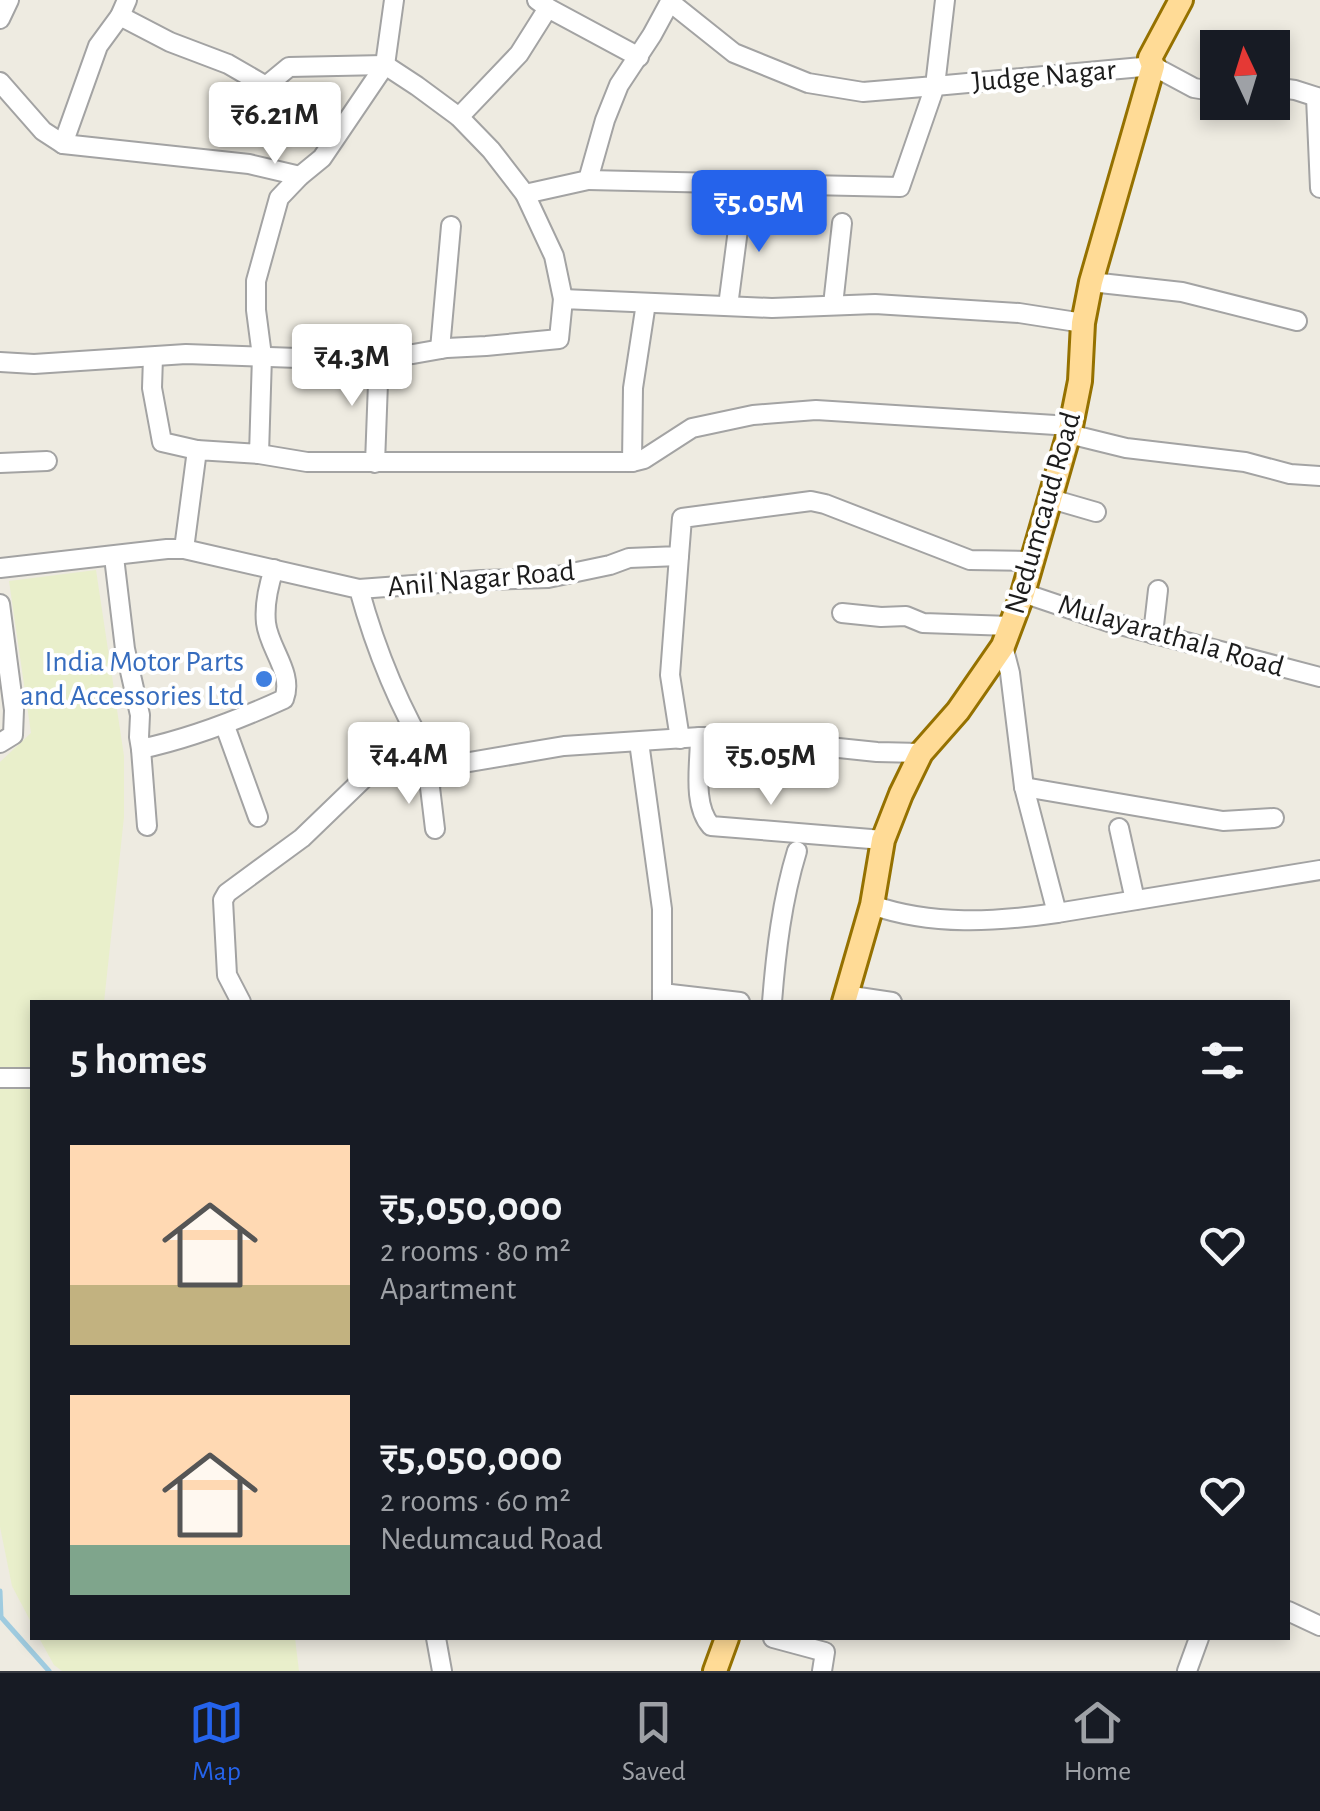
<!DOCTYPE html>
<meta charset="utf-8">
<style>
body{margin:0;font-family:"Alegreya Sans",sans-serif;background:#20242c;color:#f1f3f6;height:100vh;display:flex;flex-direction:column;font-size:38px;white-space:nowrap}
*{box-sizing:border-box;margin:0}
p{font-size:32px;color:#9ea1a6}
.icon{flex:none;width:55px;height:55px;fill:none;stroke:currentColor;stroke-width:2;stroke-linecap:round;stroke-linejoin:round}
.map{position:relative;flex:1;overflow:hidden}
.sheet{position:absolute;left:30px;top:1000px;width:1260px;height:640px;display:flex;flex-direction:column;background:#171b24;border-radius:0px;box-shadow:0 5px 15px #0003}
.sheet>*{flex:none}
.needle{width:65px;rotate:356deg}
.fabs{position:absolute;left:1200px;top:30px;display:grid;gap:20px}
.fabs a{display:grid;place-items:center;width:90px;height:90px;border-radius:0px;background:#171b24;box-shadow:0 5px 15px #0003;font-size:50px}
.price{position:absolute;translate:-50% -85px;padding:0 22px;border-radius:10px;background:#fff;color:#222;font-size:32px;line-height:65px;filter:drop-shadow(0 2px 5px #0008)}
.price::after{content:'';position:absolute;left:50%;top:60px;width:30px;height:22px;margin-left:-15px;background:inherit;clip-path:polygon(0 0,100% 0,50% 100%)}
.price.selected{background:#2563eb;color:#fff}
ul{padding:0;list-style:none}
li{display:flex;align-items:center;gap:30px;height:250px;padding:0 40px}
li span{display:grid;place-items:center;flex:none;width:280px;height:200px;border-radius:0px;color:#555}
li>.icon{margin-inline-start:auto}
span .icon{width:120px;height:120px;fill:#fffc;stroke-width:1}
li b{font-size:42px}
h2{display:flex;justify-content:space-between;align-items:center;height:120px;padding:0 40px;font-size:42px}
.dock{display:flex;justify-content:space-around;align-items:center;height:140px;border-top:2px solid #363941;background:#171b24;font-size:28px;color:#9ea1a6}
.dock a{display:grid;justify-items:center;gap:5px}
.dock .selected{color:#2563eb}
.map>svg:first-child{display:block}
.farmland{fill:#e9efcb}
.lines{fill:none;stroke-linecap:round;stroke-linejoin:round}
.stream{stroke:#9fcbdf;stroke-width:5}
.minor-casing{stroke:#a3a3a3;stroke-width:22}
.major-casing{stroke:#957100;stroke-width:28}
.minor{stroke:#fff;stroke-width:18}
.major{stroke:#ffdb96;stroke-width:22}
.shop-dot{fill:#3f7fe0;stroke:#fff;stroke-width:4}
.labels{text-anchor:middle;dominant-baseline:central;stroke-width:8;stroke-linejoin:round;paint-order:stroke}
.street-label{font-size:30px;fill:#1c1c1c;stroke:#fff}
.shop-label{font-size:30px;fill:#366cbe;stroke:#fff;text-anchor:end}
</style>
<div class="map">
<svg width="1320" height="1671" viewBox="0 0 1320 1671">
<rect width="100%" height="100%" fill="#eeebe1"/>
<!-- farmland -->
<g class="farmland">
<polygon points="96,570 124,756 124,817 104,1002 32,1002 32,1068 0,1069 0,762 31,733 9,581"/>
<polygon points="32,1087 32,1624 12,1586 0,1527 0,1088"/>
<polygon points="39,1638 295,1638 299,1671 62,1671 54,1665"/>
</g>
<g class="lines">
<!-- stream -->
<polyline class="stream" points="0,1591 1,1617 49,1671"/>
<!-- minor casing -->
<g class="minor-casing">
<g id="minor">
<polyline points="670,2 734,53 808,83 863,92 935,86 945,0"/>
<polyline points="548,8 639,57"/>
<polyline points="120,16 170,42 228,64 266,86 289,67 385,65 417,86 459,117 491,150 525,194 554,256 563,299"/>
<polyline points="0,19 9,0"/>
<polyline points="0,82 43,131 63,144 249,164 300,176"/>
<polyline points="1272,87 1295,90 1320,98"/>
<polyline points="1316,97 1320,188"/>
<polyline points="459,117 519,54 548,8 537,0"/>
<polyline points="63,144 98,46 120,16 127,0"/>
<polyline points="588,180 900,187 935,86 1153,66 1194,88 1218,92"/>
<polyline points="525,194 588,180 605,120 619,85 652,35 671,0"/>
<polyline points="1091,282 1182,292 1297,321"/>
<polyline points="833,305 842,223"/>
<polyline points="728,306 742,199"/>
<polyline points="440,349 451,226"/>
<polyline points="153,357 152,388 162,442 197,450"/>
<polyline points="0,362 34,364 186,354 328,359 413,354 447,348 486,346 559,339 563,299 772,308 875,304 1019,313 1083,323"/>
<polyline points="1069,434 1126,448 1245,462 1290,474 1320,476"/>
<polyline points="259,454 307,462 632,462 644,459 692,428 753,415 816,410 1071,426"/>
<polyline points="632,462 633,388 646,303"/>
<polyline points="0,463 47,461"/>
<polyline points="375,463 379,356"/>
<polyline points="1051,499 1096,512"/>
<polyline points="184,549 197,450 259,454 262,356 256,310 256,281 279,198 300,176 322,158 385,65 394,0"/>
<polyline points="679,556 670,675 680,739"/>
<path d="M114 557 125 649 140 715 139 737 141 749C192 738 238 720 284 699 294 673 269 649 266 623 264 604 268 587 274 569"/>
<path d="M0 568 167 549H184L359 589C376 651 399 708 433 763L446 766 564 746 700 737H733L877 752 921 753"/>
<polyline points="359,589 481,580 548,578 610,565 629,558 679,556 682,518 811,501 825,504 970,560 1032,561"/>
<polyline points="1023,593 1109,622 1320,677"/>
<polyline points="0,604 14,710 13,735 0,743"/>
<polyline points="842,613 881,617 906,616 923,623 1010,626"/>
<polyline points="1153,634 1158,590"/>
<polyline points="1003,646 1010,673 1024,787 1057,913 1320,870"/>
<polyline points="225,726 258,817"/>
<path d="M700 737C700 764 692 805 711 826L883 840"/>
<polyline points="639,742 662,909 662,1002"/>
<polyline points="141,749 147,826"/>
<polyline points="1024,787 1223,821 1274,818"/>
<polyline points="1119,828 1135,900"/>
<polyline points="435,829 429,779 448,774 446,766"/>
<path d="M872 905C932 926 996 922 1057 913"/>
<polyline points="662,993 740,1002"/>
<polyline points="845,995 892,1002"/>
<polyline points="241,1002 227,975 223,900 227,893 302,838 413,731"/>
<path d="M772 1002C776 951 782 900 797 851"/>
<polyline points="0,1078 32,1078"/>
<polyline points="1288,1611 1320,1626"/>
<polyline points="436,1638 442,1671"/>
<polyline points="773,1638 825,1652 822,1671"/>
<polyline points="1187,1671 1199,1638"/>
</g>
</g>
<!-- major casing -->
<g class="major-casing">
<g id="major">
<polyline points="844,1002 872,905 883,840 901,794 921,753 958,711 1003,646 1023,593 1071,426 1080,381 1083,323 1091,282 1153,66 1150,58 1181,0"/>
<polyline points="715,1671 727,1638"/>
</g>
</g>
<!-- minor -->
<use href="#minor" class="minor"/>
<!-- major -->
<use href="#major" class="major"/>
</g>
<!-- markers -->
<circle class="shop-dot" cx="264" cy="679" r="10"/>
<g class="labels">
<!-- street labels -->
<g class="street-label">
<text transform="translate(1044 76) rotate(-5)">Judge Nagar</text>
<text transform="translate(1043 513) rotate(-74)">Nedumcaud Road</text>
<text transform="translate(481 579) rotate(-5)">Anil Nagar Road</text>
<text transform="translate(1171 636) rotate(16)">Mulayarathala Road</text>
</g>
<!-- shop labels -->
<g class="shop-label">
<text x="244" y="662">India Motor Parts<tspan x="244" dy="34">and Accessories Ltd</tspan></text>
</g>
</g>
</svg>
<div class="fabs">
<a><svg class="needle" viewBox="-14 -14 28 28"><path d="M0-13l5 13h-10z" fill="#e53935"/><path d="M0 13l5-13h-10z" fill="#9ea1a6"/></svg></a>
</div>
<b class="price" style="left:275px;top:167px">₹6.21M</b>
<b class="price selected" style="left:759px;top:255px">₹5.05M</b>
<b class="price" style="left:352px;top:409px">₹4.3M</b>
<b class="price" style="left:409px;top:807px">₹4.4M</b>
<b class="price" style="left:771px;top:808px">₹5.05M</b>
<section class="sheet">
<h2>5 homes<svg class="icon" aria-label="filters" viewBox="0 0 24 24"><path d="M4 7h16M4 17h16"/><circle cx="9" cy="7" r="2"/><circle cx="15" cy="17" r="2"/></svg></h2>
<ul>
<li><span style="background:linear-gradient(#ffd9b3 70%,#c2b280 0)"><svg class="icon" aria-label="home" viewBox="0 0 24 24"><path d="M3 11l9-7 9 7M6 9v11h12V9"/></svg></span><div><b>₹5,050,000</b><p>2 rooms · 80 m²</p><p>Apartment</p></div><svg class="icon" aria-label="heart" viewBox="0 0 24 24"><path d="M12 20l-8-8c-3-5 5-10 8-4 3-6 11-1 8 4z"/></svg></li>
<li><span style="background:linear-gradient(#ffd9b3 75%,#7fa58c 0)"><svg class="icon" aria-label="home" viewBox="0 0 24 24"><path d="M3 11l9-7 9 7M6 9v11h12V9"/></svg></span><div><b>₹5,050,000</b><p>2 rooms · 60 m²</p><p>Nedumcaud Road</p></div><svg class="icon" aria-label="heart" viewBox="0 0 24 24"><path d="M12 20l-8-8c-3-5 5-10 8-4 3-6 11-1 8 4z"/></svg></li>
</ul>
</section>
</div>
<nav class="dock">
<a class="selected"><svg class="icon" aria-label="map" viewBox="0 0 24 24"><path d="M3 6l6-2 6 2 6-2v14l-6 2-6-2-6 2zM9 4v14M15 6v14"/></svg>Map</a>
<a><svg class="icon" aria-label="saved" viewBox="0 0 24 24"><path d="M7 4h10v16l-5-4-5 4z"/></svg>Saved</a>
<a><svg class="icon" aria-label="home" viewBox="0 0 24 24"><path d="M3 11l9-7 9 7M6 9v11h12V9"/></svg>Home</a>
</nav>
